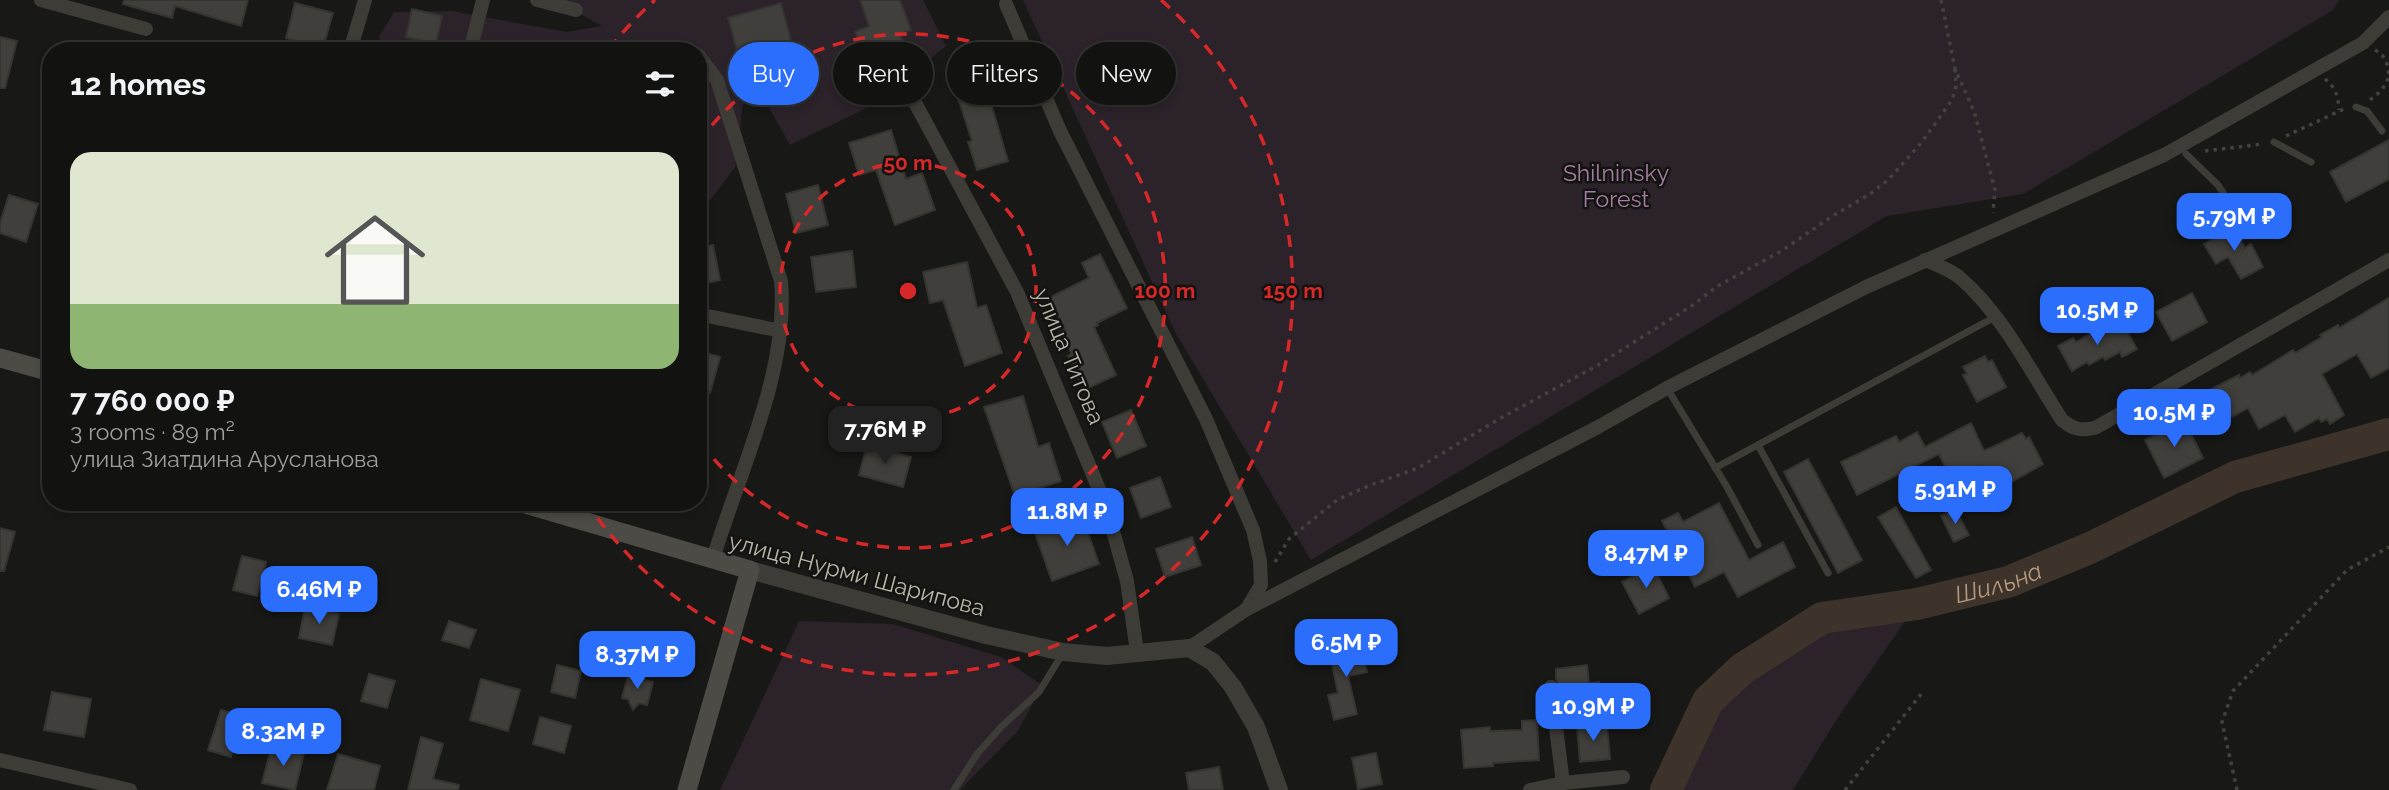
<!DOCTYPE html>
<meta charset="utf-8">
<style>
body{margin:0;font-family:Raleway,sans-serif;background:#1f201e;color:#f1f3f6;height:100vh;display:flex;flex-direction:column;font-size:26px;white-space:nowrap}
*{box-sizing:border-box;margin:0}
p{font-size:23px;color:#9c9e9f}
.icon{flex:none;width:38px;height:38px;fill:none;stroke:currentColor;stroke-width:2;stroke-linecap:round;stroke-linejoin:round}
.map{position:relative;flex:1;overflow:hidden}
.details{position:absolute;left:42px;top:42px;width:665px;height:469px;display:flex;flex-direction:column;background:#121210;border-radius:28px;box-shadow:0 4px 10px #0003,0 0 0 2px #313230}
.details>*{flex:none}
.hud{position:absolute;left:728px;top:42px;width:665px;height:63px;display:flex;gap:14px}
.price{position:absolute;translate:-50% -60px;padding:0 16px;border-radius:14px;background:#2b6efb;color:#fff;font-size:23px;line-height:46px;filter:drop-shadow(0 2px 4px #0008)}
.price::after{content:'';position:absolute;left:50%;top:42px;width:21px;height:16px;margin-left:-10px;background:inherit;clip-path:polygon(0 0,100% 0,50% 100%)}
.price.current{background:#222;color:#fff}
ul{padding:0;list-style:none}
li{display:grid;align-content:center;gap:14px;height:371px;padding:0 28px}
li span{display:grid;place-items:center;height:217px;border-radius:21px;color:#555}
li>.icon{margin-inline-start:auto}
span .icon{width:126px;height:126px;fill:#fffc;stroke-width:1}
li b{font-size:30px}
h2{display:flex;justify-content:space-between;align-items:center;height:84px;padding:0 28px;font-size:30px}
.tag{padding:0 24px;border-radius:32px;background:#121210;box-shadow:0 4px 10px #0003,0 0 0 2px #313230;font-size:24px;line-height:63px}
.tag.current{background:#2b6efb;color:#fff}
.map>svg:first-child{display:block}
.green{fill:#2b222a}
.lines{fill:none;stroke-linecap:round;stroke-linejoin:round}
.river{stroke:#3d332b;stroke-width:32}
.building{fill:#403f3b;stroke:#343430;stroke-width:2}
.path{stroke:#44423d;stroke-width:3.5;stroke-dasharray:3.5 5;stroke-linecap:butt}
.service{stroke:#3d3c37;stroke-width:7}
.minor{stroke:#3d3c37;stroke-width:14}
.tertiary{stroke:#3d3c37;stroke-width:18}
.secondary{stroke:#4d4b45;stroke-width:19}
.ring{fill:none;stroke:#d62828;stroke-width:3.5;stroke-dasharray:12 9}
.labels{text-anchor:middle;dominant-baseline:central;stroke-width:5;stroke-linejoin:round;paint-order:stroke}
.park-label{font-size:23px;fill:#a57da2;stroke:#131311}
.street-label{font-size:23px;fill:#b9b4a7;stroke:#131311}
.water-label{font-size:24px;font-style:italic;fill:#b5987d;stroke:#131311}
.centre{fill:#d62828;stroke:#131311;stroke-width:3.5}
.ring-label{font-size:21px;text-anchor:middle;font-weight:bold;fill:#d62828;stroke:#131311;stroke-width:5;stroke-linejoin:round;paint-order:stroke}
</style>
<div class="map">
<svg width="2389" height="790" viewBox="0 0 2389 790">
<rect width="100%" height="100%" fill="#181816"/>
<!-- green -->
<g class="green">
<polygon points="537,0 923,0 946,46 873,105 790,145 768,106 743,104 735,167 698,217 698,51 386,51 379,37 394,12 452,11 566,32 602,26 571,9"/>
<polygon points="1023,0 2339,0 2333,10 2023,194 1887,216 1311,560 1175,332"/>
<polygon points="1917,604 1839,716 1793,790 1666,790 1708,701 1742,669 1822,618"/>
<polygon points="799,621 893,624 1001,657 1043,686 1017,732 960,790 720,790"/>
</g>
<g class="lines">
<!-- river -->
<path class="river" id="s1" d="M1666 790 1708 701 1742 669 1822 618 1917 604 2008 582 2090 548 2235 477 2389 434"/>
</g>
<!-- building -->
<g class="building">
<polygon points="124,0 248,0 241,26 175,6 172,18 123,4"/>
<polygon points="860,0 900,0 911,30 900,34 908,55 882,63 880,56 869,61 855,32 869,26"/>
<polygon points="295,3 333,13 323,48 286,38"/>
<polygon points="781,3 792,44 739,58 728,18"/>
<polygon points="412,9 442,16 436,44 406,37"/>
<polygon points="0,37 17,41 5,88 0,88"/>
<polygon points="984,80 1008,161 977,170 968,142 972,141 955,89"/>
<polygon points="891,130 906,179 922,173 935,210 895,225 876,170 859,175 849,143"/>
<polygon points="2389,140 2389,179 2346,202 2330,172"/>
<polygon points="818,185 828,225 796,233 786,194"/>
<polygon points="9,195 38,204 26,242 0,233 0,223"/>
<polygon points="2234,227 2245,248 2251,244 2263,267 2241,279 2228,257 2216,264 2204,244"/>
<polygon points="713,245 720,280 698,285 698,249"/>
<polygon points="852,251 856,287 816,292 811,257"/>
<polygon points="1100,254 1127,308 1097,323 1098,325 1094,327 1116,375 1084,390 1068,356 1072,354 1060,332 1065,329 1049,298 1089,278 1082,263"/>
<polygon points="967,262 977,308 986,305 1002,353 965,366 943,300 930,303 923,272"/>
<polygon points="2192,293 2207,322 2172,341 2156,312"/>
<polygon points="2389,298 2389,368 2371,378 2357,354 2322,374 2344,415 2330,424 2327,419 2321,422 2319,418 2295,432 2285,415 2259,429 2248,408 2226,420 2210,390 2239,375 2240,378 2250,372 2252,375 2293,350 2295,353 2322,337 2320,335 2338,325 2339,328"/>
<polygon points="2123,324 2137,349 2122,357 2120,352 2105,360 2103,357 2089,365 2087,362 2072,371 2058,346 2073,338 2076,342 2090,334 2092,337 2106,329 2109,333"/>
<polygon points="698,351 720,357 710,393 698,390"/>
<polygon points="1985,356 1988,362 1992,360 2006,387 1977,402 1963,375 1967,374 1963,367"/>
<polygon points="1023,396 1038,447 1049,443 1061,481 1015,496 984,407"/>
<polygon points="1131,410 1146,446 1117,458 1102,422"/>
<polygon points="2184,420 2203,458 2164,478 2145,440"/>
<polygon points="1971,423 1984,451 2022,433 2026,439 2029,437 2043,464 1992,493 1979,467 1952,481 1939,454 1857,495 1841,462 1896,436 1899,442 1917,432 1925,447"/>
<polygon points="867,445 911,457 903,487 859,475"/>
<polygon points="1808,459 1862,560 1838,573 1784,472"/>
<polygon points="1160,477 1171,507 1141,518 1130,488"/>
<polygon points="1719,503 1749,560 1783,542 1795,567 1738,597 1724,572 1695,587 1662,521 1678,513 1683,522"/>
<polygon points="1896,507 1931,570 1916,578 1878,517"/>
<polygon points="1955,509 1969,535 1954,542 1941,516"/>
<polygon points="1082,516 1099,564 1052,581 1035,533"/>
<polygon points="0,528 15,532 4,571 0,571"/>
<polygon points="1192,537 1201,565 1165,577 1156,549"/>
<polygon points="242,556 266,562 257,596 233,590"/>
<polygon points="1653,566 1669,598 1639,614 1622,582"/>
<polygon points="305,607 339,614 332,645 299,638"/>
<polygon points="449,621 476,630 469,648 442,640"/>
<polygon points="1361,644 1367,672 1348,676 1357,714 1334,720 1328,695 1338,693 1329,650"/>
<polygon points="557,665 581,671 575,698 551,692"/>
<polygon points="1587,665 1589,683 1599,682 1600,697 1566,701 1565,689 1561,690 1556,679 1556,669"/>
<polygon points="369,674 395,681 387,708 361,701"/>
<polygon points="628,676 653,682 647,705 639,703 633,710 628,699 622,698"/>
<polygon points="481,679 520,690 508,731 470,720"/>
<polygon points="52,692 91,699 84,737 44,730"/>
<polygon points="221,710 243,716 231,757 208,750"/>
<polygon points="540,717 571,726 564,753 533,744"/>
<polygon points="1537,720 1539,760 1493,763 1493,766 1464,768 1461,730 1490,727 1490,731 1522,730 1522,721"/>
<polygon points="1607,725 1610,759 1580,762 1577,727"/>
<polygon points="421,737 443,744 433,779 459,785 458,790 408,790"/>
<polygon points="272,745 304,753 295,790 262,783"/>
<polygon points="1376,753 1382,784 1358,789 1352,758"/>
<polygon points="338,754 380,766 374,790 327,790"/>
<polygon points="1219,767 1223,790 1189,790 1186,773"/>
</g>
<g class="lines">
<!-- path -->
<g class="path">
<polyline points="1941,0 1955,69 1974,111 1995,190 1993,213"/>
<path d="M2375 50C2386 56 2388 64 2389 77"/>
<path d="M2325 79C2336 88 2338 96 2339 110"/>
<polyline points="2370,100 2382,90 2389,77"/>
<polyline points="2286,136 2346,108"/>
<polyline points="2205,151 2263,144"/>
<polyline points="1275,562 1289,539 1337,500 1368,486 1418,468 1499,419 1593,368 1693,305 1716,287 1783,250 1831,217 1870,194 1888,180 1922,142 1952,100 1956,86 1955,69"/>
<polyline points="1845,790 1922,693"/>
<polyline points="2237,790 2222,722 2233,691 2347,570 2389,547"/>
</g>
<!-- service -->
<g class="service">
<polyline points="2356,107 2367,111 2382,131"/>
<polyline points="2274,142 2311,162"/>
<polyline points="2186,154 2218,185 2238,216"/>
<polyline points="1667,388 1727,487 1758,545"/>
<polyline points="1758,445 1828,573"/>
<polyline points="1715,468 1995,317"/>
<polyline points="954,790 977,754 1001,727 1039,692 1063,653"/>
</g>
<!-- minor -->
<g class="minor">
<polyline points="41,0 146,29"/>
<polyline points="537,0 576,10"/>
<polyline points="1006,4 1060,131 1206,419 1253,530 1260,561 1261,585 1248,607"/>
<polyline points="350,51 365,0"/>
<polyline points="470,51 483,0"/>
<path d="M698 55 717 80 781 281C789 372 739 472 713 559"/>
<polyline points="912,97 1017,292 1106,506 1127,581 1137,652"/>
<path d="M1925 260C1937 265 1949 269 1959 277 2002 313 2032 374 2062 420 2073 429 2080 431 2095 428L2389 260"/>
<polyline points="698,314 781,331"/>
<polyline points="1189,648 1247,609 1598,427 1667,388 1866,287 2164,155 2363,43 2389,17"/>
<polyline points="1551,687 1563,783"/>
<polyline points="0,760 130,790"/>
<polyline points="1530,790 1563,783 1623,777"/>
</g>
<!-- tertiary -->
<polyline class="tertiary" points="750,570 986,635 1063,652 1107,656 1189,648 1213,662 1233,687 1256,727 1279,790"/>
<!-- secondary -->
<g class="secondary">
<polyline points="0,358 51,372"/>
<polyline points="518,502 750,570 687,790"/>
</g>
</g>
<!-- distance rings -->
<g class="ring">
<circle cx="908" cy="291" r="128"/>
<path d="M699 142A257 257 0 1 1 699 440"/>
<path d="M609 49A385 385 0 0 1 655 0M1161 0A385 385 0 1 1 587 503"/>
</g>
<g class="labels">
<!-- park labels -->
<g class="park-label">
<text x="1616" y="172">Shilninsky<tspan x="1616" dy="26">Forest</tspan></text>
</g>
<!-- street labels -->
<g class="street-label">
<text transform="translate(1070 356) rotate(67)">улица Титова</text>
<text transform="translate(857 574) rotate(15)">улица Нурми Шарипова</text>
</g>
<!-- water labels -->
<g class="water-label">
<text stroke="none"><textPath href="#s1" startOffset="420">Шильна</textPath></text>
</g>
</g>
<circle cx="908" cy="291" r="10" class="centre"/>
<g class="ring-label">
<text x="908" y="170">50 m</text>
<text x="1165" y="298">100 m</text>
<text x="1293" y="298">150 m</text>
</g>
</svg>
<b class="price" style="left:2234px;top:253px">5.79M ₽</b>
<b class="price" style="left:2097px;top:347px">10.5M ₽</b>
<b class="price" style="left:2174px;top:449px">10.5M ₽</b>
<b class="price current" style="left:885px;top:466px">7.76M ₽</b>
<b class="price" style="left:1955px;top:526px">5.91M ₽</b>
<b class="price" style="left:1067px;top:548px">11.8M ₽</b>
<b class="price" style="left:1646px;top:590px">8.47M ₽</b>
<b class="price" style="left:319px;top:626px">6.46M ₽</b>
<b class="price" style="left:1346px;top:679px">6.5M ₽</b>
<b class="price" style="left:637px;top:691px">8.37M ₽</b>
<b class="price" style="left:1593px;top:743px">10.9M ₽</b>
<b class="price" style="left:283px;top:768px">8.32M ₽</b>
<div class="hud">
<a class="tag current">Buy</a>
<a class="tag">Rent</a>
<a class="tag">Filters</a>
<a class="tag">New</a>
</div>
<section class="details">
<h2>12 homes<svg class="icon" aria-label="filters" viewBox="0 0 24 24"><path d="M4 7h16M4 17h16"/><circle cx="9" cy="7" r="2"/><circle cx="15" cy="17" r="2"/></svg></h2>
<ul>
<li><span style="background:linear-gradient(#dfe7d0 70%,#8fb573 0)"><svg class="icon" aria-label="home" viewBox="0 0 24 24"><path d="M3 11l9-7 9 7M6 9v11h12V9"/></svg></span><div><b>7 760 000 ₽</b><p>3 rooms · 89 m²</p><p>улица Зиатдина Арусланова</p></div></li>
</ul>
</section>
</div>
